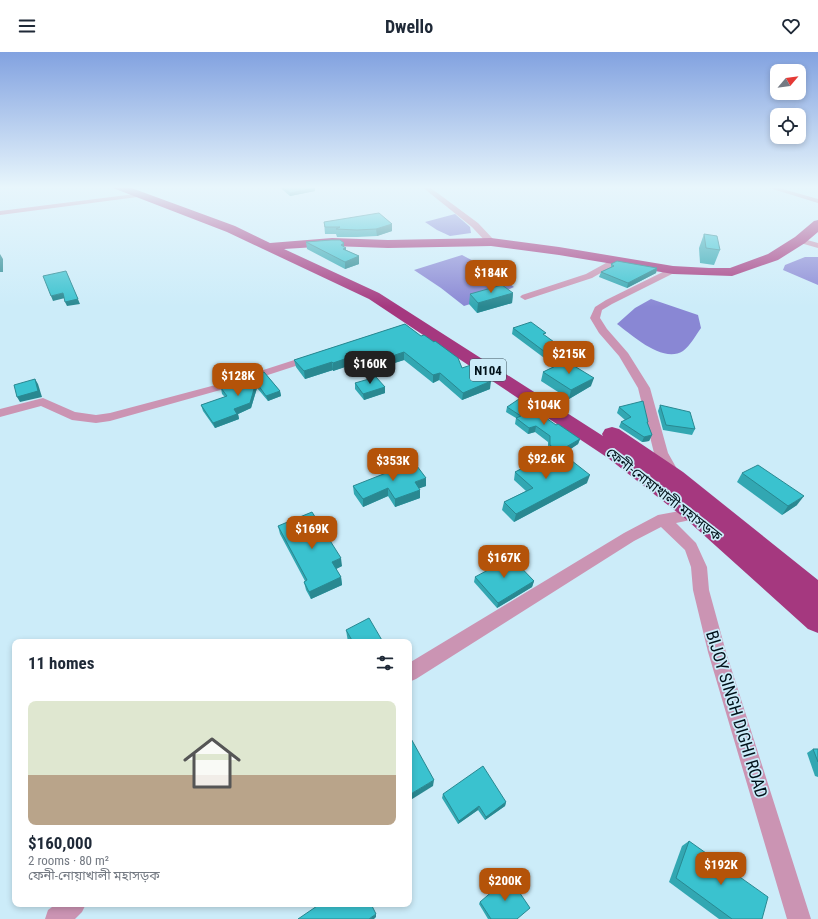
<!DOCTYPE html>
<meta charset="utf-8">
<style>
body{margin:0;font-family:"Roboto Condensed","Noto Sans Bengali",sans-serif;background:#f2f2f3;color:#1f2937;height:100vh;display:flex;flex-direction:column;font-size:15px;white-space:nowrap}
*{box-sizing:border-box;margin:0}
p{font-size:13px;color:#747a83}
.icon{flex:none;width:22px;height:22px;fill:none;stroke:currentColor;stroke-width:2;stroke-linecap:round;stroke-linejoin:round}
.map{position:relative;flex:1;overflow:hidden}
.details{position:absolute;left:12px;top:587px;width:400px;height:268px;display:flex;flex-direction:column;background:#fff;border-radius:8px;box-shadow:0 2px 6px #0003}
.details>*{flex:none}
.needle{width:26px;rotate:61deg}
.tools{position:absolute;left:770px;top:12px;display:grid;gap:8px}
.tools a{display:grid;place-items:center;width:36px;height:36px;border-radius:8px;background:#fff;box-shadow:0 2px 6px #0003;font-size:20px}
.price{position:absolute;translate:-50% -34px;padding:0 9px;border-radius:8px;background:#b45309;color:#fff;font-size:13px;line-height:26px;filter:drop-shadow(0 1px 2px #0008)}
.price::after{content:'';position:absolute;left:50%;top:24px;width:12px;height:9px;margin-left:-6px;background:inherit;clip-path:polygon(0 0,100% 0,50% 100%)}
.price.on{background:#222;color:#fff}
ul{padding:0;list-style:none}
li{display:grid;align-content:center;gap:8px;height:212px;padding:0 16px}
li+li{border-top:1px solid #e0e1e3}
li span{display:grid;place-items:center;height:124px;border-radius:8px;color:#555}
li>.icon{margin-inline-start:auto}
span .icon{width:72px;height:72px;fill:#fffc;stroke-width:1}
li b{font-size:17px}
h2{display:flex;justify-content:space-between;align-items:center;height:48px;padding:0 16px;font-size:17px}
header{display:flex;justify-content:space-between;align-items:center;height:52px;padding:0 16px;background:#fff;font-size:18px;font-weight:700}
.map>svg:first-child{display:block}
.water{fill:#8987d4}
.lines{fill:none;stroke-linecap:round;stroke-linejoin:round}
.minor{fill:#cb94b3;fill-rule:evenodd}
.trunk{fill:#a5387f;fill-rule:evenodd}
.wall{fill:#32a7b2}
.shaded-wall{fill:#298891}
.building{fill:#3ac2cf;stroke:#298891}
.labels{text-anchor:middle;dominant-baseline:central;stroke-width:3.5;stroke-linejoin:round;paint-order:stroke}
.shield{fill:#ccecf9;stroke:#3d535c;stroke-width:1}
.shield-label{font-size:13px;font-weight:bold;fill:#001119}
.street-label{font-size:14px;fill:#001119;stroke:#ccecf9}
.near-street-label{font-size:17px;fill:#001119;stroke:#ccecf9}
</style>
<header><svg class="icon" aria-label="menu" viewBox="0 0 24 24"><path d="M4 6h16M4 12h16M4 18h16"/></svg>Dwello<svg class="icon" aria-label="heart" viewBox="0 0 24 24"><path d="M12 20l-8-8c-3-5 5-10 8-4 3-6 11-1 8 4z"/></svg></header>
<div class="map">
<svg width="818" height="867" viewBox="0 0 818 867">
<rect width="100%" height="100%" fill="#ccecf9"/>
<!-- water -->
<g class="water">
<polygon points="455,162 470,175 471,181 450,184 437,178 425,170"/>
<polygon points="462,203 496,221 514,235 492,245 464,254 441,236 414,218"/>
<polygon points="805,205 818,205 818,233 783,218 785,213"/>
<path d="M651 247 698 263 701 276C696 283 690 294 683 299 663 312 632 283 617 272L635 256Z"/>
</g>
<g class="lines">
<!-- minor -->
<g class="minor">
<polygon points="421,134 428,134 478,171 494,188 494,192 488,192 472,175"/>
<polygon points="763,134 772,134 818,147 818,151"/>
<polygon points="143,141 147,143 145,144 0,163 0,159"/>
<polygon points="797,186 800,186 818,191 818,196 797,190"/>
<polygon points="615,206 618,207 619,209 618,211 592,226 528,247 525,248 520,245 522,243 586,222"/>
<polygon points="673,215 677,218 676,220 612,252 602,258 600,266 607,277 628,301 650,336 668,401 681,424 679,427 674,429 669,427 654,401 638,336 619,304 599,281 590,266 595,255 606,248"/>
<polygon points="313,302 318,305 317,307 231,335 110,369 96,371 72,368 41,354 0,365 0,357 43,346 75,360 96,363 110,361 223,331"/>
<path d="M692 453C698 454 699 457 702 462L700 466 676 471 696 491 707 515 709 538 726 600 811 867H787L708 600 693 538 691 515 685 498 661 475 634 489 416 627 409 630V611L624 481 658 463 685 458 687 454Z"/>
<polygon points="56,852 86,852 82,860 75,867 45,867 48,858"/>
</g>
<!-- trunk -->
<polygon class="trunk" points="112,134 126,134 235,174 270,191 332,186 388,188 491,186 559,195 673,214 709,216 730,216 768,202 795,185 814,169 818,168 818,180 805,191 778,208 732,224 673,222 559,203 491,194 388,196 332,194 284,197 379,241 603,384 602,382 605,377 612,375 619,377 683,420 818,528 818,581 808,577 687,468 608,406 369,247 227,180 113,136"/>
</g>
<!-- wall -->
<g class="wall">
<polygon points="278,134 311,134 315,136 315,139 290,144"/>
<polygon points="324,170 392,172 392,179 377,184 357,185 337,185 336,182 325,182"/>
<polygon points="704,182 720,198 714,213 700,211 699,196"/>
<polygon points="306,190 344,195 346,198 359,204 359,212 345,217 307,197"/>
<polygon points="611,212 657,216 656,221 627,236 599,225 601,220 611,215"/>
<polygon points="513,241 512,251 477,261 469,252 470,242"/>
<polygon points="405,272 462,316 490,337 462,348 439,328 433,331 404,308 372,318 363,309 333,319 333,318 305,327 296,315 294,308"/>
<polygon points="513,276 545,284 572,303 571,308 567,310 591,334 569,347 541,329 543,320 555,314 512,282"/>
<polygon points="264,320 280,339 281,344 268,349 257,336 251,356 238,362 239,367 215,376 203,359 201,353 225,345 222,342 221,336"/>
<polygon points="355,331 385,335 385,341 364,348 355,337"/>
<polygon points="660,353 695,377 692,383 663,378 658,359"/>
<polygon points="507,355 556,373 580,387 578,392 563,402 587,431 514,470 502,458 504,450 526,439 514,428 515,420 552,401 548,399 548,390 535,380 528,382 515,372 516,366 506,360"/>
<polygon points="619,355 648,370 648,372 652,383 649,389 642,390 619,375 621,370 625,368 617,361"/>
<polygon points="742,421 797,453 782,463 737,430"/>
<polygon points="353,434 426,434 419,436 420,446 395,455 388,444 363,455 354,442"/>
<polygon points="278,474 342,514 336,517 341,525 342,533 311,547 306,538 304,530 305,529 280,482"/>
<polygon points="475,525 534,529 532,535 497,556 474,530"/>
<polygon points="346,578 383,590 348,590"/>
<polygon points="813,697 818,697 818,725 815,724 807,701"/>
<polygon points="443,742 506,750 505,754 485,768 478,758 458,772 442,746"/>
<polygon points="689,789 762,867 719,867 669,830 682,794"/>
<polygon points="480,850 518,867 488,867 479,852"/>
</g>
<!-- shaded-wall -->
<g class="shaded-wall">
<polygon points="315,136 315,139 290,144 290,141"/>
<polygon points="392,172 392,179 377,184 376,177"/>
<polygon points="344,191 344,196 346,196 346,203 341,193"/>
<polygon points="0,202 3,207 3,220 0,220"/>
<polygon points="359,204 359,212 345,217 345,210"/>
<polygon points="657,216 656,221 627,236 628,231"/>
<polygon points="66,219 80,252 67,254 65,250"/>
<polygon points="63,241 65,246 53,249 51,244"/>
<polygon points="513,241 512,251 477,261 478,251"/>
<polygon points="404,300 404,308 372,318 371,311"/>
<polygon points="362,301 363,309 333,319 333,311"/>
<polygon points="572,303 571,308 555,314 557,309"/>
<polygon points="332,310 333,318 305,327 304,319"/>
<polygon points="440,321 439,328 433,331 433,323"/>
<polygon points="594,326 591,334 569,347 571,338"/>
<polygon points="35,327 38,332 42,345 20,350 17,345"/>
<polygon points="491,329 490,337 462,348 463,341"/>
<polygon points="256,330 257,336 251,356 238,362 239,367 215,376 213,371"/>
<polygon points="385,335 385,341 364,348 363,342"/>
<polygon points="280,339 281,344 268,349 266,344"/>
<polygon points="536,374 535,380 528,382 529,376"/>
<polygon points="652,383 649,389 642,390 644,385"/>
<polygon points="580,387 578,392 557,406 558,400"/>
<polygon points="590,423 587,431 514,470 516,462"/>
<polygon points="426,426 426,434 415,438 415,430"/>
<polygon points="388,436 388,444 363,455 363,447"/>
<polygon points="420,438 420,446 395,455 395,447"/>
<polygon points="804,444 797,453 782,463 788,454"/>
<polygon points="341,506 342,514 334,518 332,510"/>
<polygon points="341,525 342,533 311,547 309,540"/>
<polygon points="534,529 532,535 497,556 498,551"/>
<polygon points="434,728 433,734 409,749 409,743"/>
<polygon points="506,750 505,754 485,768 486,765"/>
<polygon points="479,754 478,758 458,772 459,769"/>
<polygon points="376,862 376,865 374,867 369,867"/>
</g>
<!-- building -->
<g class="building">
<polygon points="281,134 311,134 315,136 290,141"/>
<polygon points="379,161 392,172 376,177 357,178 336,177 340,175 325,175 324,170"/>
<polygon points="704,182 717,184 720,198 706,196"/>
<polygon points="331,188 340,188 344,191 341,193 346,196 343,197 359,204 345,210 306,190"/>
<polygon points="617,209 657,216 628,231 601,220 614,214 611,212"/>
<polygon points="66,219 78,247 65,250 63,241 51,244 43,224"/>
<polygon points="502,233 513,241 478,251 470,242"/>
<polygon points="531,270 546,281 543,282 572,303 557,309 513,276"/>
<polygon points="405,272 421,284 424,283 434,290 435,289 458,306 462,316 471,313 491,329 463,341 440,321 433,323 404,300 371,311 362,301 333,311 332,310 304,319 294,308"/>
<polygon points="566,309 594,326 571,338 543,320"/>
<polygon points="264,320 280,339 266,344 256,330 250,351 234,357 237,362 213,371 201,353 227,344 221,336"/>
<polygon points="376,325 385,335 363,342 355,331"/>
<polygon points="35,327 38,339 17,345 14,333"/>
<polygon points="519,347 556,373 558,372 580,387 559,399 558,398 557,399 550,393 550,384 536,374 529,376 516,366 521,364 507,355"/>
<polygon points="643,349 648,370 647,370 652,383 644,385 621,370 631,365 619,355"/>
<polygon points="660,353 690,360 695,377 666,373"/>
<polygon points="558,398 590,423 516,462 504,450 533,436 515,420"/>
<polygon points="414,410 426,426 415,430 420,438 395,447 388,436 363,447 353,434"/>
<polygon points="758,413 804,444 788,454 742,421"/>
<polygon points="312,460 341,506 332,510 341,525 309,540 304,530 307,528 278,474"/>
<polygon points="507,501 534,529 498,551 475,525 488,518"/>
<polygon points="369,566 383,590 353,590 346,578"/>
<polygon points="409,683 434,728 409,743"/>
<polygon points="813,697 818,697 818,710"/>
<polygon points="483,714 506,750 486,765 479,754 459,769 443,742"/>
<polygon points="689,789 768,845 762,867 732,867 676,826"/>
<polygon points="509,825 530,856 517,867 491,867 480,850"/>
<polygon points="320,852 371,852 376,862 369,867 298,867"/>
</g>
<!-- sky -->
<linearGradient id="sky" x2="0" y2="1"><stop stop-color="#82a2e0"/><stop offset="0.53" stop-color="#e8f6fc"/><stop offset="1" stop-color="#e8f6fc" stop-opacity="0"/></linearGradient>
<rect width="818" height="255" fill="url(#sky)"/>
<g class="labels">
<!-- shield labels -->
<rect class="shield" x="470" y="307" width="36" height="22" rx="3"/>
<g class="shield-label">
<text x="488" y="318">N104</text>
</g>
<!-- street labels -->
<g class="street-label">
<text transform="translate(664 442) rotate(38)">ফেনী-নোয়াখালী মহাসড়ক</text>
</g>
<!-- near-street labels -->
<g class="near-street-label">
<text transform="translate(737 662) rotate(73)">BIJOY SINGH DIGHI ROAD</text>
</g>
</g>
</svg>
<div class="tools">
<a><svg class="needle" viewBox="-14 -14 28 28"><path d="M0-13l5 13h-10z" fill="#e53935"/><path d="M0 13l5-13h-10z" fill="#747a83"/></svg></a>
<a><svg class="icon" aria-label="locate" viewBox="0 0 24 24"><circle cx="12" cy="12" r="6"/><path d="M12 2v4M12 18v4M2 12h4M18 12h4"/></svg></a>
</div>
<b class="price" style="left:491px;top:242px">$184K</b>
<b class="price" style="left:569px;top:323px">$215K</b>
<b class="price on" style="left:370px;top:333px">$160K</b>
<b class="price" style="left:238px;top:345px">$128K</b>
<b class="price" style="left:544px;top:374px">$104K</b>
<b class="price" style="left:546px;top:428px">$92.6K</b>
<b class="price" style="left:393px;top:430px">$353K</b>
<b class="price" style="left:312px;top:498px">$169K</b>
<b class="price" style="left:504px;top:527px">$167K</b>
<b class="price" style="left:721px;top:834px">$192K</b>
<b class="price" style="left:505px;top:850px">$200K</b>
<section class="details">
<h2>11 homes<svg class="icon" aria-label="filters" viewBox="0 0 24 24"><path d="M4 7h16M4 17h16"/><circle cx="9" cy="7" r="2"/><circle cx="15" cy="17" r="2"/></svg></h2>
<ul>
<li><span style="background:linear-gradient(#dfe7d0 60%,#b9a48a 0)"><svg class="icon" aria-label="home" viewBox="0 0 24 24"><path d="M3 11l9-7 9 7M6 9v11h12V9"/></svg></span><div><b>$160,000</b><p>2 rooms · 80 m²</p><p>ফেনী-নোয়াখালী মহাসড়ক</p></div></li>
</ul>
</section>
</div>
